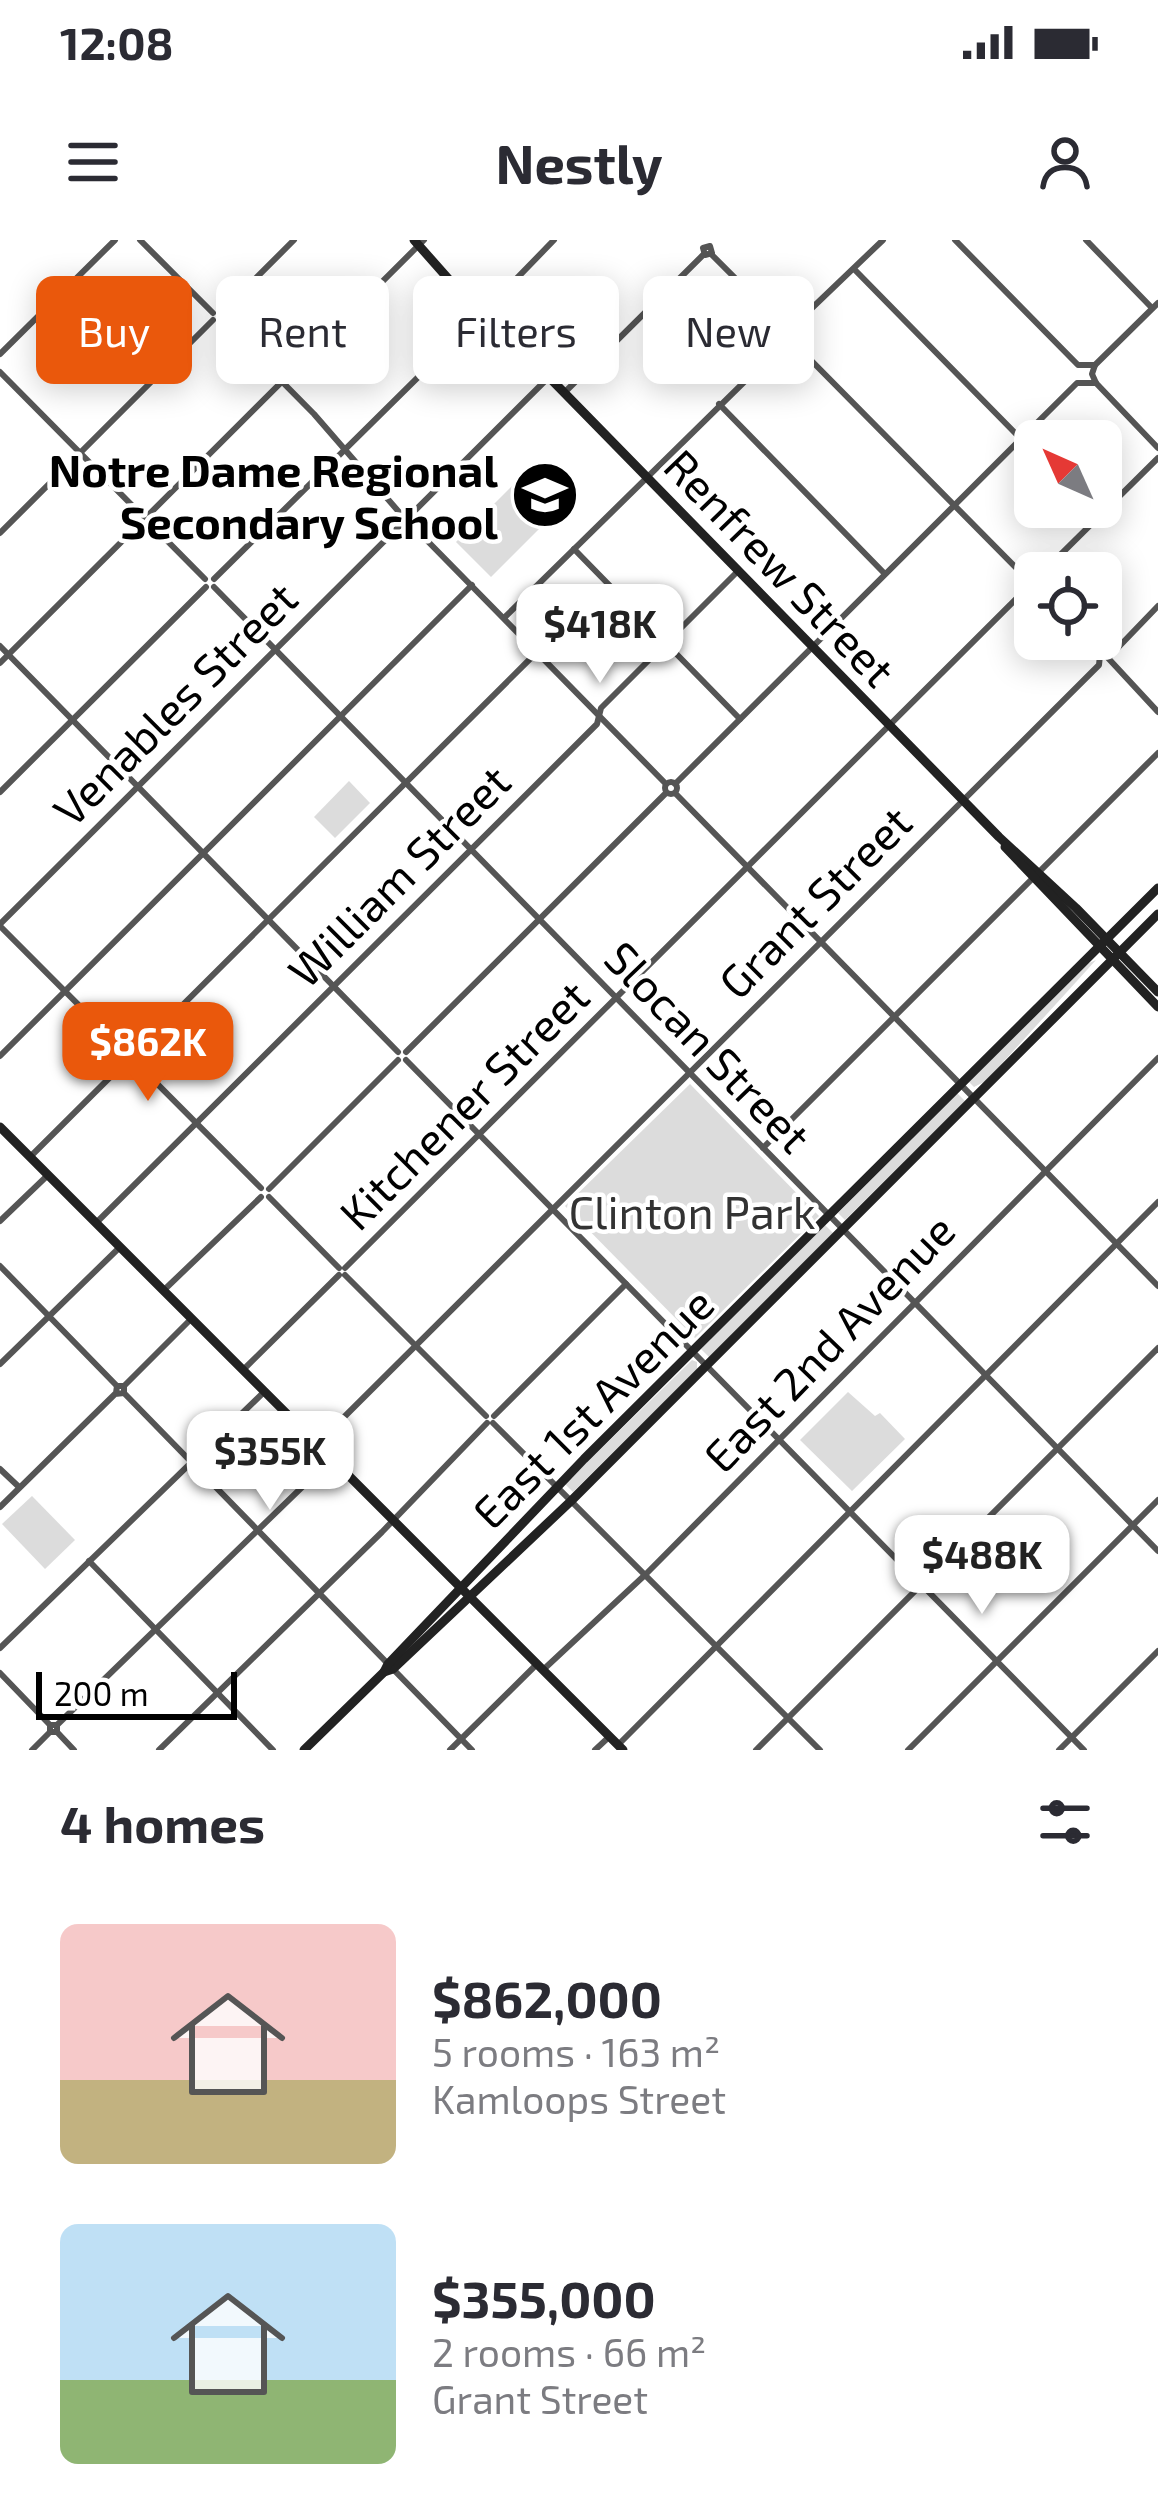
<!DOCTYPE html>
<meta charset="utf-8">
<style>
body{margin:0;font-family:"Exo 2",sans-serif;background:#f2f2f3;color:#2b2b33;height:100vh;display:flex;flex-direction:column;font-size:45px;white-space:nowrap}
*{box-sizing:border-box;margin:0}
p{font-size:39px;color:#7c7c81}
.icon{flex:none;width:66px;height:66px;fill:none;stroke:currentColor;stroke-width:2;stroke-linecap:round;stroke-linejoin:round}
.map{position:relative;height:1510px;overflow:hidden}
.side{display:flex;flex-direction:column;background:#fff;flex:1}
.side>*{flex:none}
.top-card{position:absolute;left:36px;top:36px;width:1086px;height:108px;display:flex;gap:24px}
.needle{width:78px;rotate:315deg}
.tools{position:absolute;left:1014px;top:180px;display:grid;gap:24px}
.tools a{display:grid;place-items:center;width:108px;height:108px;border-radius:18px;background:#fff;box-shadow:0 6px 30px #0003;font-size:60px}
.scale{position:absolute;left:36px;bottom:30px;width:201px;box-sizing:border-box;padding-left:12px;border:6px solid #000;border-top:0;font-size:33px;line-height:42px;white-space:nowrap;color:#000;-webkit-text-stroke:9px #fff;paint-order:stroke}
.price{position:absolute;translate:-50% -102px;padding:0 27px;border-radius:24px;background:#fff;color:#222;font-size:39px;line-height:78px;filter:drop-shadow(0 3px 6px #0008)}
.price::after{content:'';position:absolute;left:50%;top:72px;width:36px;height:27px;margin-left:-18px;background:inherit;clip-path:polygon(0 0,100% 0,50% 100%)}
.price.on{background:#ea580c;color:#fff}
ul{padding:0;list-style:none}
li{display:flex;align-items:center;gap:36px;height:300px;padding:0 60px}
li span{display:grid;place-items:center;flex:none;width:336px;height:240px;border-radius:18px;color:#555}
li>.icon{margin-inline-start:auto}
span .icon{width:144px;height:144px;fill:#fffc;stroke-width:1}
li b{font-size:51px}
h2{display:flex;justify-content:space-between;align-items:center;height:144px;padding:0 60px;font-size:51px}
.tag{padding:0 42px;border-radius:18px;background:#fff;box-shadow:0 6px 30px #0003;font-size:42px;line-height:108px}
.tag.on{background:#ea580c;color:#fff}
.status{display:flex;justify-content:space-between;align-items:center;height:84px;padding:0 60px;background:#fff;direction:ltr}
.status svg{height:33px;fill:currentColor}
header{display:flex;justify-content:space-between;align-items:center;height:156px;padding:0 60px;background:#fff;font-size:54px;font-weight:700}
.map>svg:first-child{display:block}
.green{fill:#dcdcdc}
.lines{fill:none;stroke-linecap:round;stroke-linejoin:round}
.street{stroke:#555;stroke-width:6}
.secondary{stroke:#222;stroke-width:9}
.labels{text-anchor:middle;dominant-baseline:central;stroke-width:9;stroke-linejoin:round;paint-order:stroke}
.poi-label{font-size:45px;font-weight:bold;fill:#000;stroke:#fff;text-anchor:end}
.street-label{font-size:45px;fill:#000;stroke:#fff}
.park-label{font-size:45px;fill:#333;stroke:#fff}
</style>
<div class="status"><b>12:08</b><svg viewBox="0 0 49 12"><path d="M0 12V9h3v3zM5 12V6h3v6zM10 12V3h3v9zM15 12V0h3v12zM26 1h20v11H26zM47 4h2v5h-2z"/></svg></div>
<header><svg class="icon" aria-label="menu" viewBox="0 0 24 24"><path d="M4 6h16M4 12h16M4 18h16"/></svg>Nestly<svg class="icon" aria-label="person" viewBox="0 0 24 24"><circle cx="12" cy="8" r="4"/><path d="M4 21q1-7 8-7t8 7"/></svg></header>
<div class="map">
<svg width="1158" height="1510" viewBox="0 0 1158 1510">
<rect width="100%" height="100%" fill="#fff"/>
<!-- green -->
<g class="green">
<polygon points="535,223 570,258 491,337 456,302"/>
<polygon points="349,541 370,563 335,598 314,577"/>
<polygon points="1096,720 986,841 974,847 969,842 1087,724"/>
<polygon points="690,844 819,976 695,1098 565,966"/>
<polygon points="957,853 965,861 845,980 838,973"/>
<polygon points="825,985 833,993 709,1117 701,1109"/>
<polygon points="692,1120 697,1122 697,1129 573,1252 565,1244"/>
<polygon points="848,1152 875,1176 880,1173 905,1199 852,1251 800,1200"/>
<polygon points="32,1256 75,1300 45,1329 2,1284"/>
</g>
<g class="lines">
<!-- street -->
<g class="street">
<polyline points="140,0 213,73"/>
<polyline points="955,0 1078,125 1095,125"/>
<polyline points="1086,0 1152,68"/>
<polygon points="710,6 712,13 705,15 703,8"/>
<polyline points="711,14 788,91 883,0"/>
<polyline points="854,29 1020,198"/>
<polyline points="1158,63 1095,125 1092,134 1096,143 1158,208"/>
<polyline points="487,69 554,0"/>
<polyline points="221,73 294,0"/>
<polyline points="221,80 314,174 399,272 666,544"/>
<polyline points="0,114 115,0"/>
<polyline points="0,132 205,339"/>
<polyline points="566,151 704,14"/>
<polyline points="719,164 884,333"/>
<polyline points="0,293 213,80"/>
<polyline points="574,309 740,479"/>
<polyline points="1042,333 1158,218"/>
<polyline points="214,339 482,74"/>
<polyline points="214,347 1158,1311"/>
<polyline points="1158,366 1108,418 1158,472"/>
<polyline points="504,378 789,98 1035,347"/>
<polyline points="0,406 398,812"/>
<polyline points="0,423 424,0"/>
<circle cx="671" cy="548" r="6"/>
<polyline points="675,544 1077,143 1096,143"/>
<polyline points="0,552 206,347"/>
<polyline points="675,553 1158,1046"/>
<polyline points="0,684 549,137"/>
<polyline points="0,686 261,948"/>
<polyline points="406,812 666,553"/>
<polyline points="0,816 472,345"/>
<polyline points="406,820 1084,1510"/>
<polyline points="763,908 1158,513"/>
<polyline points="30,917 537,412"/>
<polyline points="269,949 398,820"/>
<polyline points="269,957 339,1028"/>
<polyline points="0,981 48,935"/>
<polyline points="96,983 597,484 601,468 739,330"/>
<polyline points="0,1026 117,1146"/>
<polyline points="345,1028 1035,340"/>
<polyline points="345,1035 486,1176"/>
<polyline points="164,1050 261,957"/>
<polyline points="0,1124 120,1007"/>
<polyline points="243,1130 339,1035"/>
<polyline points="124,1146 191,1079"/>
<polyline points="124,1153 472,1510"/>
<polyline points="494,1176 626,1044"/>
<polyline points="493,1183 820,1510"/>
<polyline points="317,1204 1099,425 1100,415 1086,399"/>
<polyline points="0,1229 19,1247"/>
<polyline points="0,1267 115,1154 124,1153 124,1146 117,1146 116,1153"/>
<polyline points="89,1321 273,1510"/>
<polyline points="0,1408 264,1152"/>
<polyline points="544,1429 646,1334 1158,818"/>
<polyline points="0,1433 50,1485 57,1485 57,1492 50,1492 50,1485"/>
<polyline points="57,1485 330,1220"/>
<polyline points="57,1492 74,1510"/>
<polyline points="619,1504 1158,962"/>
<polyline points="32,1510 50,1492"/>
<polyline points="159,1510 382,1292 487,1183"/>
<polyline points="450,1510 537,1424"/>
<polyline points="595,1510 610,1496"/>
<polyline points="756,1510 1158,1108"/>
<polyline points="908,1510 1158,1260"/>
<polyline points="1059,1510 1158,1411"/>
</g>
<!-- secondary -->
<g class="secondary">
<polyline points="414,0 460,52 542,130 999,597 1076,668 1158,752"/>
<polyline points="458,42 513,99"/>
<polyline points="1005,607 1158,767"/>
<polyline points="0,887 623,1510"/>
<polyline points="384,1432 393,1429 571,1261 1158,674"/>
<polyline points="304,1510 384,1432 388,1424 584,1219 1158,648"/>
</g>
</g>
<!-- icons -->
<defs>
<g id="school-disc" transform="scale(3.45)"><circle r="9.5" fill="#000" stroke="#fff"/><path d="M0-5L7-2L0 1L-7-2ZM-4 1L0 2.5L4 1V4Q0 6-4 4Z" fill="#fff"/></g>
</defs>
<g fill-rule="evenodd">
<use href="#school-disc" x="545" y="255"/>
</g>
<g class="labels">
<!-- poi labels -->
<g class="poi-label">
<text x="498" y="229">Notre Dame Regional<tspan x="498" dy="52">Secondary School</tspan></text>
</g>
<!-- street labels -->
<g class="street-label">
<text transform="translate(781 327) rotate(46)">Renfrew Street</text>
<text transform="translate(174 463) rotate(-45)">Venables Street</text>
<text transform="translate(398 635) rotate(-45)">William Street</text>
<text transform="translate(814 661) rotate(-45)">Grant Street</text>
<text transform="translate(709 806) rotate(46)">Slocan Street</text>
<text transform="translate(463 864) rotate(-45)">Kitchener Street</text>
<text transform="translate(828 1102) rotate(-46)">East 2nd Avenue</text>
<text transform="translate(592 1167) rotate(-45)">East 1st Avenue</text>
</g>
<!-- park labels -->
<g class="park-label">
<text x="692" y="971">Clinton Park</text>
</g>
</g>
</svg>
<div class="tools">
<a><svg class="needle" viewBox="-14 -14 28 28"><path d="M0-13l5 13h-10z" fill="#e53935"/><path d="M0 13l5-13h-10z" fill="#7c7c81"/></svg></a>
<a><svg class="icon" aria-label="locate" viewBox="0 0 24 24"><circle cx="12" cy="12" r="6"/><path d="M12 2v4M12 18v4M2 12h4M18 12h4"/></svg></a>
</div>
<div class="scale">200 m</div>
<b class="price" style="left:600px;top:446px">$418K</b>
<b class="price on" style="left:148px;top:864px">$862K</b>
<b class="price" style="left:270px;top:1273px">$355K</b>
<b class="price" style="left:982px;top:1377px">$488K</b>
<div class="top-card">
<a class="tag on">Buy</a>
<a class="tag">Rent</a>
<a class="tag">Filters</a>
<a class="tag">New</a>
</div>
</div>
<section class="side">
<h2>4 homes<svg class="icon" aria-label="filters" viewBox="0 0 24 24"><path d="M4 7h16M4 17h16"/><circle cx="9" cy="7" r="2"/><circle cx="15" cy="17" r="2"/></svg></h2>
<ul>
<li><span style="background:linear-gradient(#f6c9c9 65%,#c2b280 0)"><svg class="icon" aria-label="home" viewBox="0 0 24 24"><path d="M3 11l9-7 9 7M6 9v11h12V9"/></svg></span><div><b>$862,000</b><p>5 rooms · 163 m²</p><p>Kamloops Street</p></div></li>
<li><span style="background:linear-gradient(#bfe0f5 65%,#8fb573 0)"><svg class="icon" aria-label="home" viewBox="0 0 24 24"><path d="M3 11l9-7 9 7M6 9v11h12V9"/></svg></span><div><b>$355,000</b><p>2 rooms · 66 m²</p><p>Grant Street</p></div></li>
</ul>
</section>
